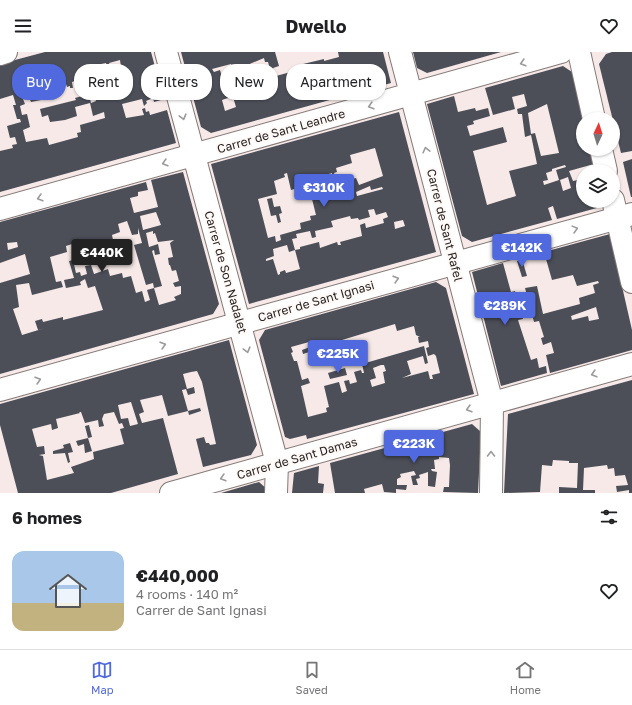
<!DOCTYPE html>
<meta charset="utf-8">
<style>
body{margin:0;font-family:"Golos Text",sans-serif;background:#f6f6f6;color:#202124;height:100vh;display:flex;flex-direction:column;font-size:15px;white-space:nowrap}
*{box-sizing:border-box;margin:0}
p{font-size:13px;color:#757577}
.icon{flex:none;width:22px;height:22px;fill:none;stroke:currentColor;stroke-width:2;stroke-linecap:round;stroke-linejoin:round}
.map{position:relative;height:441px;overflow:hidden}
.drawer{display:flex;flex-direction:column;background:#fff;flex:1}
.drawer>*{flex:none}
.hud{position:absolute;left:12px;top:12px;width:400px;height:36px;display:flex;gap:8px}
.needle{width:26px;rotate:4deg}
.tools{position:absolute;left:576px;top:60px;display:grid;gap:8px}
.tools a{display:grid;place-items:center;width:44px;height:44px;border-radius:50%;background:#fff;box-shadow:0 1px 3px #0004;font-size:20px}
.price{position:absolute;translate:-50% -34px;padding:0 9px;border-radius:4px;background:#5069de;color:#fff;font-size:13px;line-height:26px;filter:drop-shadow(0 1px 2px #0008)}
.price::after{content:'';position:absolute;left:50%;top:24px;width:12px;height:9px;margin-left:-6px;background:inherit;clip-path:polygon(0 0,100% 0,50% 100%)}
.price.current{background:#222;color:#fff}
ul{padding:0;list-style:none}
li{display:flex;align-items:center;gap:12px;height:100px;padding:0 12px}
li+li{border-top:1px solid #e0e0e0}
li span{display:grid;place-items:center;flex:none;width:112px;height:80px;border-radius:12px;color:#555}
li>.icon{margin-inline-start:auto}
span .icon{width:48px;height:48px;fill:#fffc;stroke-width:1}
li b{font-size:17px}
h2{display:flex;justify-content:space-between;align-items:center;height:48px;padding:0 12px;font-size:17px}
.pill{padding:0 14px;border-radius:16px;background:#fff;box-shadow:0 1px 3px #0004;font-size:14px;line-height:36px}
.pill.current{background:#5069de;color:#fff}
header{display:flex;justify-content:space-between;align-items:center;height:52px;padding:0 12px;background:#fff;font-size:18px;font-weight:700}
.tabs{display:flex;justify-content:space-around;align-items:center;height:56px;border-top:1px solid #e0e0e0;background:#fff;font-size:11px;color:#757577}
.tabs a{display:grid;justify-items:center;gap:2px}
.tabs .current{color:#5069de}
.map>svg:first-child{display:block}
.building{fill:#4c4f58;fill-rule:evenodd}
.lines{fill:none;stroke-linecap:round;stroke-linejoin:round}
.street-casing{stroke:#847977;stroke-width:24}
.street{stroke:#fff;stroke-width:22}
.oneway{stroke:#9c9a9a}
.labels{text-anchor:middle;dominant-baseline:central;stroke-width:4;stroke-linejoin:round;paint-order:stroke}
.street-label{font-size:12px;fill:#231f1e;stroke:#fef9f7}
</style>
<header><svg class="icon" aria-label="menu" viewBox="0 0 24 24"><path d="M4 6h16M4 12h16M4 18h16"/></svg>Dwello<svg class="icon" aria-label="heart" viewBox="0 0 24 24"><path d="M12 20l-8-8c-3-5 5-10 8-4 3-6 11-1 8 4z"/></svg></header>
<div class="map">
<svg width="632" height="441" viewBox="0 0 632 441">
<rect width="100%" height="100%" fill="#f6e9e7"/>
<!-- building -->
<g class="building">
<path d="M45 0H151L163 44H160L161 48 154 50 153 46 146 49 147 51 144 54 142 47 122 52 126 66 144 63 142 57 145 56 146 60 149 59 150 63 167 58 176 91 0 140V99L13 96 12 93 17 92 15 85 10 86 7 74 21 70 20 67H17L13 53H16L13 43 0 47V12ZM120 8 121 15 110 18 117 44 103 47 96 20 103 18 101 12 106 11 108 19 111 18 109 11ZM88 25 92 42 97 40V42L94 43 96 49 91 51 89 42 75 46 76 48 40 57 42 65 48 63 50 70 65 68 77 64 75 55 90 51 93 64 104 60 105 66 80 73 81 80 77 81 78 85 49 93 47 86 26 90 23 78 30 75 27 62 22 63 20 54 25 52 23 47 29 45 31 50 46 47 51 45 48 37 53 35 52 32 65 29 67 35 70 34V36H73L72 30Z"/>
<path d="M181 0H275L279 14 273 16 274 19 271 20 268 10H265L264 6 245 14 252 38 255 37 254 33 276 27V24L298 18 299 22 301 21 299 13 324 7V9L339 5 338 0H383L391 31 211 81 201 75ZM231 12 242 43 233 45 236 55 225 59 222 48 228 46 220 18 214 20 212 17ZM252 39 254 46 246 48 244 42Z"/>
<polygon points="413,0 501,0 427,21 417,16"/>
<polygon points="612,0 632,0 632,99 621,101 599,12 606,2"/>
<path d="M563 14 572 20 583 67V97H590L594 112 569 119 573 129 583 127V149H603L604 154 557 167 553 154 548 156 552 168 472 190 462 184 427 52 454 44 458 60 475 56 476 59 488 56 490 64 473 69 474 72 467 74 470 84 503 75 507 90 473 99 487 153 516 144 509 119 537 112 531 83 525 85 522 62H518L517 57 527 54 524 42 512 45 515 57 493 63 485 36ZM547 52 559 101 541 104 535 81 531 82 528 61ZM565 113 566 115 556 118 559 128 544 133 543 129 548 128 546 121 552 119V117ZM568 125 571 136 563 139 560 128Z"/>
<path d="M399 60 436 200 249 252 211 112ZM375 96 383 124 359 133 356 126 337 131 334 121 337 120 336 116 352 111 350 103ZM287 121 291 138 308 133 309 137 315 136 313 129 317 128 316 126 332 121 334 141 312 147 316 163 310 164 311 168 300 171 301 177 280 183 281 188 276 190 275 184 268 186 258 147 277 142 274 129 285 125 284 122ZM370 134 371 138 382 135 383 137 357 144 356 140ZM374 157 376 163 386 160 388 165 383 167 384 171 366 176 365 171 360 173 362 184 340 190 341 193H338L337 190 320 196 319 190 300 195V197L295 198 300 217 286 221 285 218 280 220V222L278 223 273 207 266 209V207L274 204 273 197 287 193 289 200 295 198 292 187 297 186 296 182 310 179 312 186 316 185 315 179 333 175 331 169 350 164 351 167 358 166 359 168 370 165 368 158ZM403 168 405 174 395 177 394 170Z"/>
<polygon points="632,107 632,145 631,145 623,110"/>
<path d="M183 120 219 252 213 262 0 322V231L30 222 25 202 0 211V170L146 130 148 138 138 140V144L130 146 134 161 158 155 151 128ZM156 160 161 173 143 178 140 164ZM127 169 132 183 138 182V176L142 191 134 193 146 233 153 231 154 236 162 234 152 199 154 198 155 203 160 202 158 192 149 195 146 181 153 179V182L155 181 158 190 174 188 170 191 173 205 168 206 169 213H170L172 219 176 218 179 229 173 231 175 235 181 234V242L174 245 176 248 159 253 154 236 147 238 150 248 145 250 142 239 136 241 131 224 123 226 122 221 110 224 108 217 94 222 91 213 85 214 87 222 81 224 80 220 76 221 73 208 69 209 74 226 64 228 66 236 81 233 80 230 85 227 88 236 95 234 103 258 63 268V265L43 270 42 267 35 269 38 278 45 276 22 283 13 257 19 255 16 233 29 231 32 243 63 235 61 229 56 230 50 205 67 200 66 194 84 188 88 200 114 193 112 183 120 180 118 172ZM17 190 18 195 8 198 7 191Z"/>
<polygon points="272,146 274,155 280,154 282,161 279,162 281,170 278,171 276,163 271,164 267,147"/>
<path d="M610 182 632 278V298L550 321 546 303 554 301 551 290 543 293 541 286 544 285 539 269 534 270 525 236 537 234 543 262 580 252 579 246 595 241 593 233 599 231 598 229 577 234 573 223 552 228 544 200ZM596 255 599 267 589 269 588 264 572 268 571 264Z"/>
<polygon points="522,207 527,224 522,225 517,209"/>
<polygon points="503,211 511,240 515,239 523,267 518,268 531,308 537,306 539,316 546,314 547,321 501,334 472,220"/>
<path d="M436 230 446 236 474 342 307 387 306 383 290 387 285 385 259 288 265 278ZM395 272 397 279 414 274 416 283 420 285H418L419 291 428 289 429 295 426 296 428 304 434 302 436 304 440 321 432 323 433 327H430L428 319 402 326 411 322 407 309 423 304 425 312 428 311 424 294 362 312 364 321H362L361 318 354 320 357 330 350 332 349 328 344 329 347 339 342 341 339 330 324 334 329 355 326 356 327 360 308 365 301 334 310 331 308 326 302 328 297 309H294L291 301 293 300 291 295 309 290 310 295 302 298 303 302 309 300V303L318 300 316 294 321 293 322 294ZM381 313H384L386 319 383 320 385 331 372 335 370 328 376 326 373 316Z"/>
<path d="M229 288 257 393 251 403 203 415 196 387 204 385 206 391H209L210 393 216 392 202 330 197 319 191 320 183 322 187 337 194 335 195 341 188 343 186 337 182 338 188 359 168 364 162 343 140 348 144 360 139 362 142 371 163 366 178 422 111 441H18L0 373V352ZM131 350 138 372 130 374 128 366 121 367 118 353ZM79 360H81L85 371 98 368 99 375 104 374 102 367 104 362 114 360 119 372 122 371 124 376 120 377 124 392 93 400 94 407 71 415 74 421 47 428 43 404 39 403 45 402 44 394 37 395 32 377 51 372 52 378 58 376 56 367 80 361Z"/>
<polygon points="345,316 347,323 330,327 328,321"/>
<polygon points="632,328 632,441 629,441 629,438 617,440 616,434 628,433 625,423 615,424 614,416 608,417 607,413 584,416 583,438 595,438 595,441 559,441 559,435 577,436 578,411 569,411 569,409 553,408 552,414 542,413 540,440 504,441 508,362"/>
<polygon points="200,356 201,359 189,363 188,359"/>
<polygon points="472,372 481,380 478,441 443,440 444,435 449,435 450,413 449,406 439,405 439,407 434,408 435,417 431,417 432,419 437,420 435,435 428,434 428,420 419,423 420,426 416,427 418,433 413,433 411,424 416,423 414,419 400,422 401,425 397,427 397,433 407,433 406,438 396,437 396,441 384,440 382,432 364,437 365,441 335,441 330,411"/>
<polygon points="89,373 92,385 88,386 85,374"/>
<polygon points="88,386 92,399 85,401 84,392 78,394 76,389"/>
<polygon points="70,391 73,400 68,401 70,410 68,411 65,401 53,402 53,399 64,396 63,393"/>
<polygon points="319,414 318,431 324,432 323,441 292,441 294,421"/>
<polygon points="259,430 268,438 267,441 221,441"/>
</g>
<g class="lines">
<!-- street casing -->
<g class="street-casing">
<g id="street">
<polyline points="166,0 277,411 276,441"/>
<polyline points="400,0 492,351 491,441"/>
<polyline points="579,0 594,67"/>
<polyline points="0,2 6,0"/>
<polyline points="601,97 606,119"/>
<polyline points="613,148 632,230"/>
<polyline points="0,157 561,0"/>
<polyline points="0,338 632,162"/>
<polyline points="171,441 632,312"/>
</g>
</g>
<!-- street -->
<use href="#street" class="street"/>
</g>
<!-- one-way arrows -->
<defs><path id="oneway-chevron" d="M-2-3.5L2.5 0L-2 3.5" fill="none" stroke-width="1.6" stroke-linecap="round" stroke-linejoin="round"/></defs>
<g class="oneway">
<use href="#oneway-chevron" transform="translate(523 11) rotate(164)"/>
<use href="#oneway-chevron" transform="translate(371 54) rotate(164)"/>
<use href="#oneway-chevron" transform="translate(183 65) rotate(75)"/>
<use href="#oneway-chevron" transform="translate(426 98) rotate(-104)"/>
<use href="#oneway-chevron" transform="translate(165 111) rotate(164)"/>
<use href="#oneway-chevron" transform="translate(40 146) rotate(164)"/>
<use href="#oneway-chevron" transform="translate(575 177) rotate(-15)"/>
<use href="#oneway-chevron" transform="translate(396 227) rotate(-16)"/>
<use href="#oneway-chevron" transform="translate(163 293) rotate(-16)"/>
<use href="#oneway-chevron" transform="translate(247 298) rotate(75)"/>
<use href="#oneway-chevron" transform="translate(594 322) rotate(164)"/>
<use href="#oneway-chevron" transform="translate(38 328) rotate(-16)"/>
<use href="#oneway-chevron" transform="translate(469 357) rotate(164)"/>
<use href="#oneway-chevron" transform="translate(491 402) rotate(-90)"/>
<use href="#oneway-chevron" transform="translate(223 426) rotate(164)"/>
</g>
<g class="labels">
<!-- street labels -->
<g class="street-label">
<text transform="translate(281 79) rotate(-16)">Carrer de Sant Leandre</text>
<text transform="translate(445 173) rotate(76)">Carrer de Sant Rafel</text>
<text transform="translate(226 220) rotate(74)">Carrer de Son Nadalet</text>
<text transform="translate(316 249) rotate(-16)">Carrer de Sant Ignasi</text>
<text transform="translate(297 406) rotate(-16)">Carrer de Sant Damas</text>
</g>
</g>
</svg>
<div class="tools">
<a><svg class="needle" viewBox="-14 -14 28 28"><path d="M0-13l5 13h-10z" fill="#e53935"/><path d="M0 13l5-13h-10z" fill="#757577"/></svg></a>
<a><svg class="icon" aria-label="layers" viewBox="0 0 24 24"><path d="M12 4l9 5-9 5-9-5zM3 14l9 5 9-5"/></svg></a>
</div>
<b class="price" style="left:324px;top:156px">€310K</b>
<b class="price" style="left:522px;top:216px">€142K</b>
<b class="price current" style="left:102px;top:221px">€440K</b>
<b class="price" style="left:505px;top:274px">€289K</b>
<b class="price" style="left:338px;top:322px">€225K</b>
<b class="price" style="left:414px;top:412px">€223K</b>
<div class="hud">
<a class="pill current">Buy</a>
<a class="pill">Rent</a>
<a class="pill">Filters</a>
<a class="pill">New</a>
<a class="pill">Apartment</a>
</div>
</div>
<section class="drawer">
<h2>6 homes<svg class="icon" aria-label="filters" viewBox="0 0 24 24"><path d="M4 7h16M4 17h16"/><circle cx="9" cy="7" r="2"/><circle cx="15" cy="17" r="2"/></svg></h2>
<ul>
<li><span style="background:linear-gradient(#a9c7e8 65%,#c2b280 0)"><svg class="icon" aria-label="home" viewBox="0 0 24 24"><path d="M3 11l9-7 9 7M6 9v11h12V9"/></svg></span><div><b>€440,000</b><p>4 rooms · 140 m²</p><p>Carrer de Sant Ignasi</p></div><svg class="icon" aria-label="heart" viewBox="0 0 24 24"><path d="M12 20l-8-8c-3-5 5-10 8-4 3-6 11-1 8 4z"/></svg></li>
</ul>
</section>
<nav class="tabs">
<a class="current"><svg class="icon" aria-label="map" viewBox="0 0 24 24"><path d="M3 6l6-2 6 2 6-2v14l-6 2-6-2-6 2zM9 4v14M15 6v14"/></svg>Map</a>
<a><svg class="icon" aria-label="saved" viewBox="0 0 24 24"><path d="M7 4h10v16l-5-4-5 4z"/></svg>Saved</a>
<a><svg class="icon" aria-label="home" viewBox="0 0 24 24"><path d="M3 11l9-7 9 7M6 9v11h12V9"/></svg>Home</a>
</nav>
